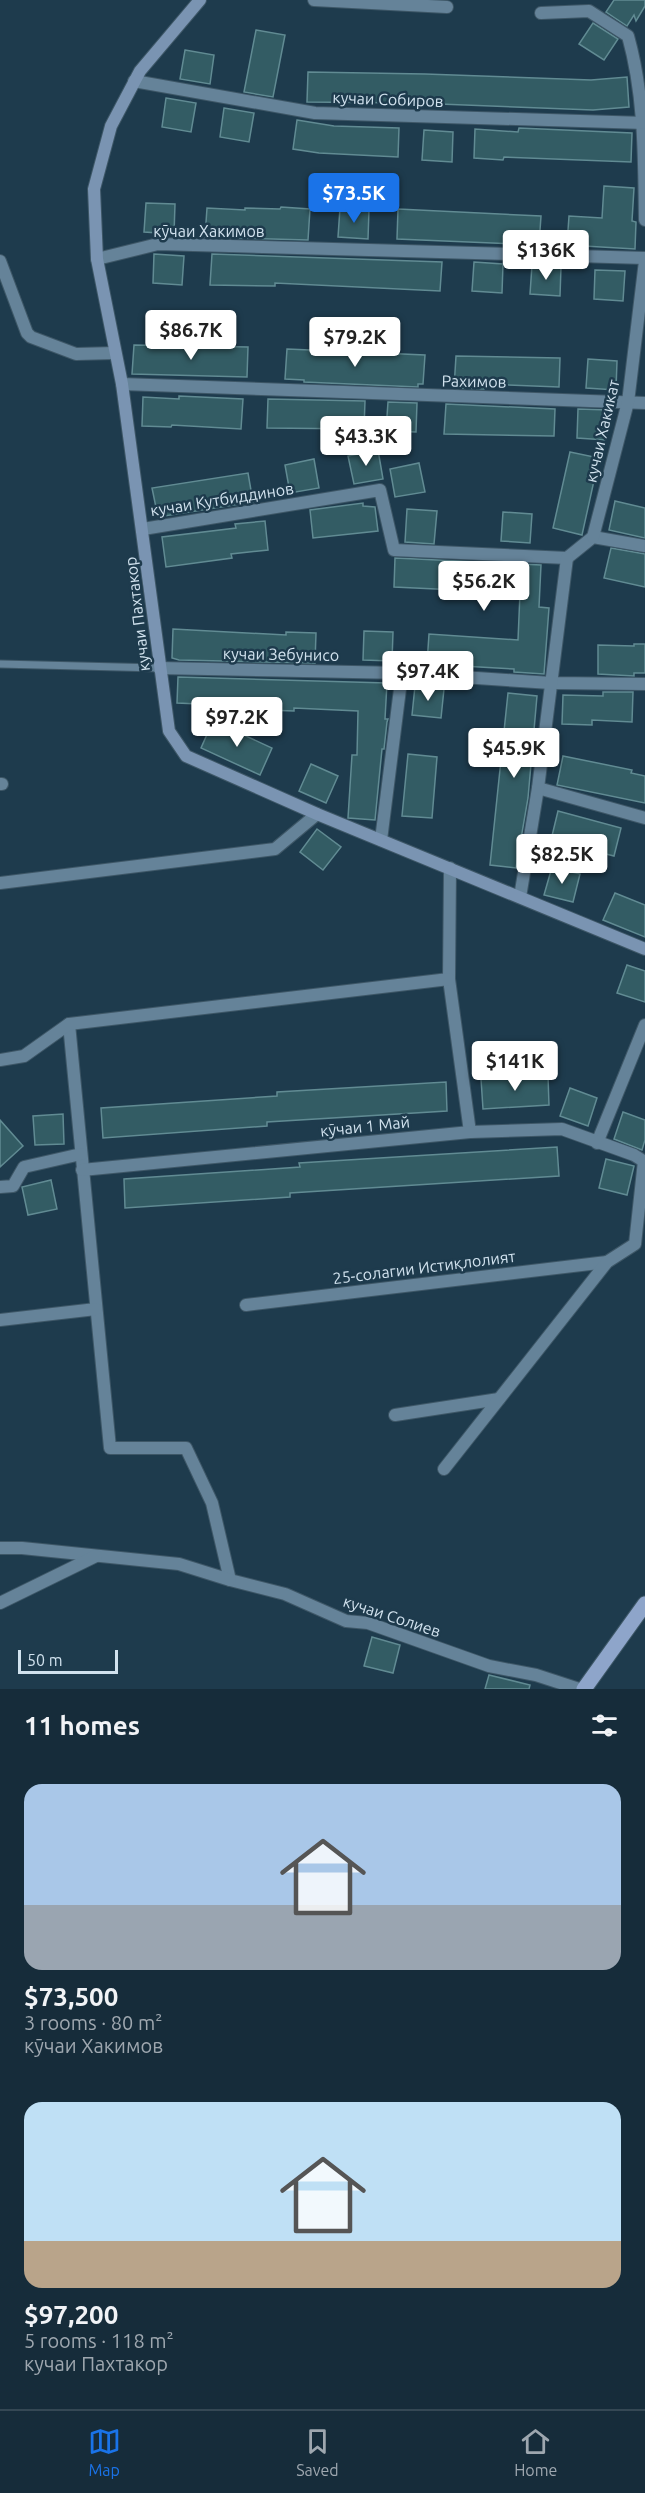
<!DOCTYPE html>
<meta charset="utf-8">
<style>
body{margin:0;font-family:Ubuntu,sans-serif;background:#233845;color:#f1f3f6;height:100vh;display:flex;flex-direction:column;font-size:22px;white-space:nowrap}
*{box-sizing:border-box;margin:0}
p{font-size:20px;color:#9ea7af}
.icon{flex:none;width:33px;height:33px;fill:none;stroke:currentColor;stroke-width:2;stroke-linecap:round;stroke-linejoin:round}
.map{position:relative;height:1689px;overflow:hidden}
.details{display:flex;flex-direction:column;background:#162c3a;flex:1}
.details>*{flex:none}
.scale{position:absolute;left:18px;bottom:15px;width:100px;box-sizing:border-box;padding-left:6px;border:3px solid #d1e2ee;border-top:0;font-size:16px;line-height:21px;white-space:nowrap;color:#d1e2ee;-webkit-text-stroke:4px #1e3b4d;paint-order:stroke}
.price{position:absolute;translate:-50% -51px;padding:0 14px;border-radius:6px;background:#fff;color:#222;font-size:20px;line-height:39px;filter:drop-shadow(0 2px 3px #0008)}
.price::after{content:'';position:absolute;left:50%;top:36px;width:18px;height:14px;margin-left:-9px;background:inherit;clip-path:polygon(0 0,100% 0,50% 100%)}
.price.current{background:#1a73e8;color:#fff}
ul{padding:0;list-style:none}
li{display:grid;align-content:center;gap:12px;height:318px;padding:0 24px}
li span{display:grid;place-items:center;height:186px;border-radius:18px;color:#555}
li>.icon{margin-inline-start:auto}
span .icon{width:108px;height:108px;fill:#fffc;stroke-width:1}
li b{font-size:26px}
h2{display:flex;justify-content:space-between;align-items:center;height:72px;padding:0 24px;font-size:26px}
.menu{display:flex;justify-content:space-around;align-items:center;height:84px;border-top:2px solid #354854;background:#162c3a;font-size:16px;color:#9ea7af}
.menu a{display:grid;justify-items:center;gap:3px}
.menu .current{color:#1a73e8}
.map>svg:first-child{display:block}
.building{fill:#335c64;stroke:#618b93;stroke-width:1.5}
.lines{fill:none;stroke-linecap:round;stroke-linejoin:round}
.lane-casing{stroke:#3e5767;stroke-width:9}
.street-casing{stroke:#3e5767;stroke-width:14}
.secondary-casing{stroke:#3e5767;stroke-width:14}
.primary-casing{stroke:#3e5767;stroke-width:17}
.lane{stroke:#658399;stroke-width:7}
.street{stroke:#658399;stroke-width:12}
.secondary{stroke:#7a94b2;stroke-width:12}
.primary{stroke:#8ea5ca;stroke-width:15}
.labels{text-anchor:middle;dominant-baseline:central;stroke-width:5;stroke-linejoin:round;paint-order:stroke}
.street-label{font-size:16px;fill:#d1e2ee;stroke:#1e3b4d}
</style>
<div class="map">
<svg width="645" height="1689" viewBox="0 0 645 1689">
<rect width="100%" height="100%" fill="#1e3b4d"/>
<!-- building -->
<g class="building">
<polygon points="614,0 645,0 645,6 636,21 634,15 627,26 606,12"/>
<polygon points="593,23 618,39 604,60 579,44"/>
<polygon points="256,30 285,35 273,97 244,92"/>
<polygon points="185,50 214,55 210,84 180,79"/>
<polygon points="308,72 425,74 591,80 627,77 629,107 593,110 413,103 307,102"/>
<polygon points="166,98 196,103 191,132 162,127"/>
<polygon points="224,108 254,113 249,142 220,137"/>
<polygon points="297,120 334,126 399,128 398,157 319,153 293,149"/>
<polygon points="519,128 632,133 631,162 504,157 503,160 474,158 475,129 518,132"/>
<polygon points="424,130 453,132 452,162 422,160"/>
<polygon points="604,186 634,188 632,221 636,222 635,249 567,245 569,216 602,218"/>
<polygon points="146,203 175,204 174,234 144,232"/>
<polygon points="281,207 310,209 308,240 205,237 207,208 245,210 245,208 280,209"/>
<polygon points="340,208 369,210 368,239 338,237"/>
<polygon points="398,209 541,216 539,245 397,239"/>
<polygon points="154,254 184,256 182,285 153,283"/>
<polygon points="212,254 442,262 440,291 275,283 275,286 210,285"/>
<polygon points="474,262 503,264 502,293 472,291"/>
<polygon points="532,265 561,267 560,296 530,294"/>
<polygon points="595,270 625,271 623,301 594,299"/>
<polygon points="134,345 248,347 247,377 132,374"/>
<polygon points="287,349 425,355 423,384 418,384 418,387 304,382 304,380 285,379"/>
<polygon points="456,356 560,358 559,387 484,384 484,389 454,388"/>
<polygon points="588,359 617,361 616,390 586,388"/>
<polygon points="179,396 243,399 241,429 172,425 171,427 142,426 143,397 179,399"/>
<polygon points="268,399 365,401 364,429 267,428"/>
<polygon points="388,402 417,403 416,432 386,431"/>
<polygon points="446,404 555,409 554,436 444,434"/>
<polygon points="578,409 608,410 606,440 577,438"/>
<polygon points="378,450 383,479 354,484 348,456"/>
<polygon points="570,452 599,458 582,535 553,528"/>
<polygon points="314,459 319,488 290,493 285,465"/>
<polygon points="419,463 425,492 395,497 390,469"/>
<polygon points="248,473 253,502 158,517 152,488"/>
<polygon points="615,501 645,508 645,538 609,530"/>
<polygon points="363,503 363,506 375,507 378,531 313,538 310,510"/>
<polygon points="407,509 437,511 434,544 405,542"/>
<polygon points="503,512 532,514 530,543 501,541"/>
<polygon points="265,521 268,550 231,554 232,558 166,567 162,537 236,528 235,524"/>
<polygon points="611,548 645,554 645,587 604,578"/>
<polygon points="395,558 541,565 539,607 549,608 544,674 514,672 514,669 427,664 429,634 518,640 520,593 394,587"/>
<polygon points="173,629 286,635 286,632 316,633 315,663 179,660 172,658"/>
<polygon points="364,631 393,632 392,661 363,660"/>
<polygon points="634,644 645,644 645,673 634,673 634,676 598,674 598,645 634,646"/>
<polygon points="178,677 387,683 385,719 388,719 387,722 384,749 382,749 375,820 348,818 352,755 357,755 358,711 294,708 294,711 265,710 265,707 177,703"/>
<polygon points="415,686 444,689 441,718 412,715"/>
<polygon points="603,692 633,692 632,722 592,720 592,725 562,724 563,695 603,696"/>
<polygon points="508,693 537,696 528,798 516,868 490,865"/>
<polygon points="213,721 272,748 260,775 201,748"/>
<polygon points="408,754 437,757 432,818 402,816"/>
<polygon points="563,756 632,770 631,773 645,776 645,803 557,785"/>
<polygon points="311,764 338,776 326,803 299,791"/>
<polygon points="558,811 621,828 614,856 551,840"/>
<polygon points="317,829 341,847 323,870 300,852"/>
<polygon points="552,867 580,874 573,902 544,895"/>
<polygon points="615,893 645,905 645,937 603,920"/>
<polygon points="627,965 645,971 645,1002 617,993"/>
<polygon points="548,1076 549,1105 483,1109 481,1079"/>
<polygon points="446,1082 447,1111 267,1122 267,1126 103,1138 101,1108 277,1096 277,1092"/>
<polygon points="570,1088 597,1098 588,1126 560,1116"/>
<polygon points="623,1112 645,1120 645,1140 642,1150 614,1139"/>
<polygon points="63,1114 64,1144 35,1145 33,1116"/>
<polygon points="0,1120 23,1146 0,1167"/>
<polygon points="557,1147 559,1176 290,1193 290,1197 125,1208 124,1179 300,1167 299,1163"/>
<polygon points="606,1159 634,1166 627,1195 599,1188"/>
<polygon points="51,1180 57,1209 28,1215 22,1187"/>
<polygon points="372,1637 400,1645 393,1673 364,1666"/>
<polygon points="489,1675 530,1685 529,1689 485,1689"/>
</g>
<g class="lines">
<!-- lane casing -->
<g class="lane-casing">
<polyline id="lane" points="0,664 159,668"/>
</g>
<!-- street casing -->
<g class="street-casing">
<g id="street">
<polyline points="314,0 447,7"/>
<path d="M541 13 589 11 628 36C645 97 644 158 645 220"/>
<polyline points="134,81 315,113 645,123"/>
<polyline points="97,259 158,244 645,258"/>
<polyline points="0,261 27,333 31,337 76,354 115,353"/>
<polyline points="122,384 645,403"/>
<polyline points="143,529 380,490 394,550 567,558 593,537 645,546"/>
<polyline points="593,537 628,402 645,261"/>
<polyline points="159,668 402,673 551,683 645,684"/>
<polyline points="0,784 2,784"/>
<polyline points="538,788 645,818"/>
<polyline points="381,840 402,673"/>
<polyline points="450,868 449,979 470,1132"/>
<polyline points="0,883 275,849 317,814"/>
<polyline points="520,897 538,788 567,558"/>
<polyline points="69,1024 110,1448 186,1448 212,1503 230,1580 285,1594 346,1621 368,1623 489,1666 536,1675 579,1689"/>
<polyline points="0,1060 24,1056 69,1024 449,979"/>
<polyline points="597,1143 645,1025"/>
<polyline points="82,1170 470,1132 562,1129 634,1155 645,1162"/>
<polyline points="0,1187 13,1186 24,1167 81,1154"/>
<polyline points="246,1305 607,1262"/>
<polyline points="0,1320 96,1309"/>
<polyline points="395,1415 499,1399"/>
<polyline points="444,1469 607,1262 635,1244 644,1161"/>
<polyline points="0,1548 22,1548 179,1564 230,1580"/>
<polyline points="0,1603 96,1556"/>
</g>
</g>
<!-- secondary casing -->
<g class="secondary-casing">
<polyline id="secondary" points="200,0 140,71 111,126 94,189 97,259 122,384 169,731 186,756 317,814 645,949"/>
</g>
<!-- primary casing -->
<g class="primary-casing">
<polyline id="primary" points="584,1689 645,1604"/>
</g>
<!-- lane -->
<use href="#lane" class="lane"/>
<!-- street -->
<use href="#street" class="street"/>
<!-- secondary -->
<use href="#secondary" class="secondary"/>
<!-- primary -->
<use href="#primary" class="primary"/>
</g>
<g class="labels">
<!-- street labels -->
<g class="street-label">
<text transform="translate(388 99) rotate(2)">кучаи Собиров</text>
<text x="209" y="231">кӯчаи Хакимов</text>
<text transform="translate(474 381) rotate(1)">Рахимов</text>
<text transform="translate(602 431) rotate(-77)">кучаи Хакикат</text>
<text transform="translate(222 499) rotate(-9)">кучаи Кутбиддинов</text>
<text transform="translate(137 614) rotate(-97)">кучаи Пахтакор</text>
<text transform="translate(281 654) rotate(1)">кучаи Зебунисо</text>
<text transform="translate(365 1126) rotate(-6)">кӯчаи 1 Май</text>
<text transform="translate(424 1267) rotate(-7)">25-солагии Истиқлолият</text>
<text transform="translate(392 1616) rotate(18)">кучаи Солиев</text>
</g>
</g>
</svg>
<div class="scale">50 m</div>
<b class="price current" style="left:354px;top:224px">$73.5K</b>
<b class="price" style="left:546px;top:281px">$136K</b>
<b class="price" style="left:191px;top:361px">$86.7K</b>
<b class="price" style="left:355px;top:368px">$79.2K</b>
<b class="price" style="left:366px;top:467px">$43.3K</b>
<b class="price" style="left:484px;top:612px">$56.2K</b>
<b class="price" style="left:428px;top:702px">$97.4K</b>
<b class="price" style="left:237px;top:748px">$97.2K</b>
<b class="price" style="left:514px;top:779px">$45.9K</b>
<b class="price" style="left:562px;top:885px">$82.5K</b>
<b class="price" style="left:515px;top:1092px">$141K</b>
</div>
<section class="details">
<h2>11 homes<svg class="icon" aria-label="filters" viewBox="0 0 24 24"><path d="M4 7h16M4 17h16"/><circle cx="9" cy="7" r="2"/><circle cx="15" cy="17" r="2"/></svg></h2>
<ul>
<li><span style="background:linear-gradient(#a9c7e8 65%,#9aa5b1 0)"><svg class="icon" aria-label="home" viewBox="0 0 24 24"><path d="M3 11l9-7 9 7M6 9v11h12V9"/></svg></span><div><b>$73,500</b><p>3 rooms · 80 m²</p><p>кӯчаи Хакимов</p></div></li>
<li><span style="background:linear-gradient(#bfe0f5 75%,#b9a48a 0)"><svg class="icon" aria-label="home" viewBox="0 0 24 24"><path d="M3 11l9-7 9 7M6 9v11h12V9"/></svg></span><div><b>$97,200</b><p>5 rooms · 118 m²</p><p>кучаи Пахтакор</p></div></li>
</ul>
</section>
<nav class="menu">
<a class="current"><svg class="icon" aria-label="map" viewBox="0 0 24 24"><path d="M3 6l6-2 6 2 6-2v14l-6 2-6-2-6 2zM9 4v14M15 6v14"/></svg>Map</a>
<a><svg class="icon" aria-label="saved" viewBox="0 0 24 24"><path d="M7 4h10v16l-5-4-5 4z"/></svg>Saved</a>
<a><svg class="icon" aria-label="home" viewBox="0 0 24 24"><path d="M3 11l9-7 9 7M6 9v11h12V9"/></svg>Home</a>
</nav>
